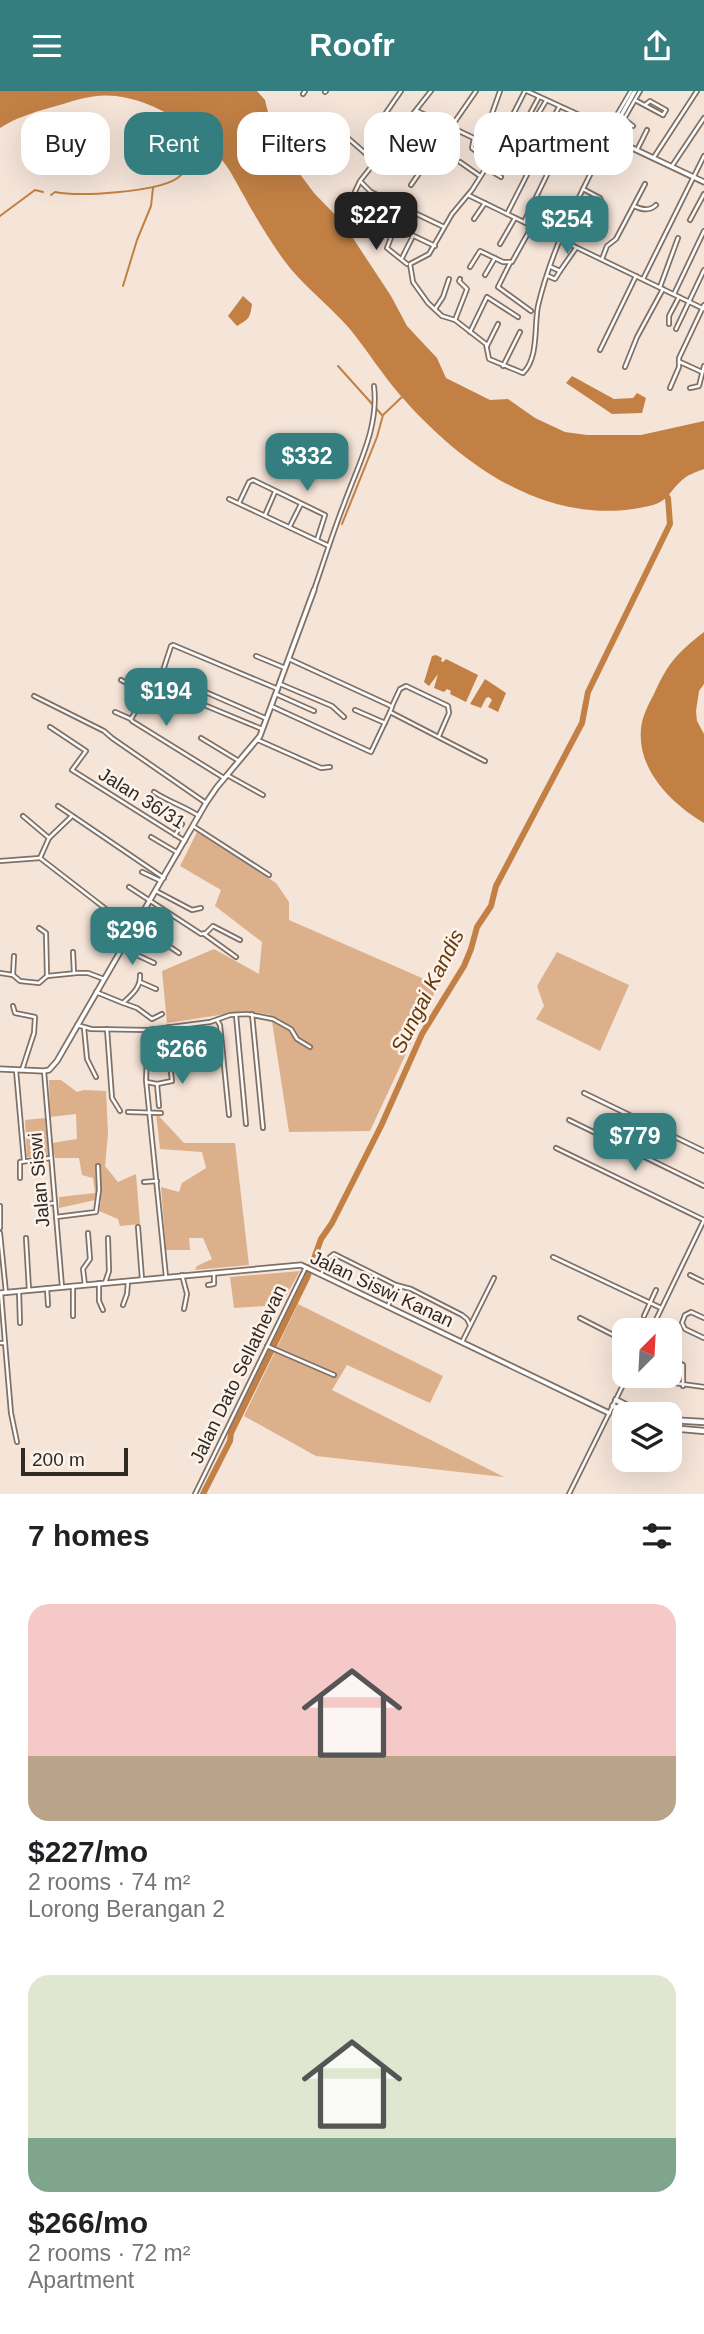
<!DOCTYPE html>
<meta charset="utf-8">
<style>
body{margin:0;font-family:Helvetica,sans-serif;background:#f2f2f2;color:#202124;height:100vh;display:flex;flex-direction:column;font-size:26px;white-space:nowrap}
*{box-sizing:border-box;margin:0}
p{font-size:23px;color:#757577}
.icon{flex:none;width:38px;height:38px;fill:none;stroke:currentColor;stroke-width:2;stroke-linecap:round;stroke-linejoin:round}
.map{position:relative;height:1403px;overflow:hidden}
.drawer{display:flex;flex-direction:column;background:#fff;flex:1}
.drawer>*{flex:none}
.top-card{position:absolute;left:21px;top:21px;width:663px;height:63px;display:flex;gap:14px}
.needle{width:46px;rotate:24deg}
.tools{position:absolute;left:612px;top:1227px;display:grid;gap:14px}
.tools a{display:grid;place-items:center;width:70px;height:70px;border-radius:14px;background:#fff;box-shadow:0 7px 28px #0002;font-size:35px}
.scale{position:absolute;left:21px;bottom:18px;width:107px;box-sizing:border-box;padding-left:7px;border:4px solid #302a25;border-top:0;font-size:19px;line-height:24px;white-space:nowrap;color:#302a25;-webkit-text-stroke:5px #fdf3eb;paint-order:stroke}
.price{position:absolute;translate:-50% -60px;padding:0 16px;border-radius:14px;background:#357e7f;color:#fff;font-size:23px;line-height:46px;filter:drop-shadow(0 2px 4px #0008)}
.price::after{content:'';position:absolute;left:50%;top:42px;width:21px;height:16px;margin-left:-10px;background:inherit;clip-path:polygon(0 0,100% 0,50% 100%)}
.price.active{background:#222;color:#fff}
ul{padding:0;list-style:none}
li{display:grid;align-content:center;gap:14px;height:371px;padding:0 28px}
li span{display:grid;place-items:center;height:217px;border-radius:21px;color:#555}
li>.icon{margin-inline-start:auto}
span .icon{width:126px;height:126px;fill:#fffc;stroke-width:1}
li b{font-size:30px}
h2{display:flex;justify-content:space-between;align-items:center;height:84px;padding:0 28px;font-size:30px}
.tag{padding:0 24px;border-radius:21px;background:#fff;box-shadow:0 7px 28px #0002;font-size:24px;line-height:63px}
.tag.active{background:#357e7f;color:#fff}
header{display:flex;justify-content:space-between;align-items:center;height:91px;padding:0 28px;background:#357e7f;color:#fff;font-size:32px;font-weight:600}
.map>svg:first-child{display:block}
.green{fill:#ddb08c}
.water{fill:#c28045}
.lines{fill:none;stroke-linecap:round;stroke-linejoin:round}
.stream{stroke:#c28045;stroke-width:2}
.river{stroke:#c28045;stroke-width:6}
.minor-casing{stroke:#807166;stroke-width:6}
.tertiary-casing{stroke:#807166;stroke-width:7}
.secondary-casing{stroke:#807166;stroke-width:8}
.minor{stroke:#fff;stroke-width:2.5}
.tertiary{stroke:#fff;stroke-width:3.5}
.secondary{stroke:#fff;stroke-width:4.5}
.labels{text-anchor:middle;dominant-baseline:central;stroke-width:5;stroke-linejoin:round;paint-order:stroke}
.street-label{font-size:19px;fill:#302a25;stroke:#fdf3eb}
.water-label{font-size:21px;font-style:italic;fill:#653909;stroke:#fdf3eb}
</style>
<header><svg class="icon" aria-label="menu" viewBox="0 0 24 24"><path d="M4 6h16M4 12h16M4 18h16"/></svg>Roofr<svg class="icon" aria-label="share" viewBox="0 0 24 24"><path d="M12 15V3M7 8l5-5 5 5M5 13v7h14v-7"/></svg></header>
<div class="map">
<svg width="704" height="1403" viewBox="0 0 704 1403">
<rect width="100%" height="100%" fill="#f5e4d8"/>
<!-- green -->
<g class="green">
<polygon points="197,741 276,792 289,811 289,829 438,894 370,1040 289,1041 271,924 246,920 167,932 162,880 214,858 259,883 262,851 215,815 221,799 180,775"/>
<polygon points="557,861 629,894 600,960 536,928 544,915 537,895"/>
<polygon points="49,989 61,989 77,1001 84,999 106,1000 108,1043 105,1075 118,1091 136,1083 140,1133 120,1135 118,1128 99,1120 101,1111 100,1108 59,1117 59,1106 95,1102 93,1087 82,1084 79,1067 55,1067 52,1052 77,1048 76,1023 50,1026"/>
<polygon points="156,1022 184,1052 235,1052 249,1174 195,1179 197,1175 212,1168 203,1147 189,1147 190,1159 166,1159 161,1096 179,1101 182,1092 206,1077 202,1061 160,1058"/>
<polygon points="45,1027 48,1065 27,1066 25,1029"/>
<polygon points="300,1180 281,1214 234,1217 230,1186"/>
<polygon points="298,1213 443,1285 430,1312 347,1274 332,1299 504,1386 316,1365 244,1325"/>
</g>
<!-- water -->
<g class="water">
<path d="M0 0H257L265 9 271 34 282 59 314 102 343 132 391 205 407 235 437 267 446 287 490 309 508 308 535 327 565 341 587 344H641L704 330V378C696 381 687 384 681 390 668 402 668 411 649 415 549 438 462 375 400 304 382 283 367 259 349 237 328 213 302 194 283 168 269 148 256 127 244 105 237 93 231 80 222 69 197 38 157 10 116 5 92 2 71 11 49 17 31 22 16 27 0 37Z"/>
<path d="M243 205 252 213C250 227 249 228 237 235L228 225Z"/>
<polygon points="572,285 614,308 633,307 637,302 646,307 642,322 612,323 566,292"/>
<path d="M704 541V593L699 600 696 620 697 630 704 643V732C672 713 637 679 641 638 642 626 648 614 654 603 668 572 677 562 704 541Z"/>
<polygon points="436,564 442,567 441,570 443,571 446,568 478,584 466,611 450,603 451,600 447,598 444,601 434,597 438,583 429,595 424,591 432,565"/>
<polygon points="485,588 506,602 498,621 488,616 492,609 489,606 486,607 481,617 470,613"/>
</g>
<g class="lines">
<!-- stream -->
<g class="stream">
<polyline points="199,65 210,53"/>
<path d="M51 104 55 101C80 106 155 101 176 88 184 83 190 74 197 68"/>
<polyline points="0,125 35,99 43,101"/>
<polyline points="123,195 137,149 151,115 153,97"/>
<polyline points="338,275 382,324"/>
<polyline points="342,433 377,346 383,324 403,305"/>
</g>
<!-- river -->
<polyline class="river" points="203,1403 230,1350 231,1342 307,1187 321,1148 332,1132 381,1035 422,943 464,875 471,858 477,836 491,815 496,795 582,632 588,601 670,433 668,407 664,402"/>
<!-- minor casing -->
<g class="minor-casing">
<g id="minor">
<polyline points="431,0 360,90 352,107 355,117 435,155"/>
<polyline points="527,0 612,39"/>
<polyline points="325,1 326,0"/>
<polyline points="303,3 305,0"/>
<polyline points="635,9 663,24"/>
<polyline points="645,14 650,10 666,19 663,24"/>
<path d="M417 20 482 51 496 61 472 99 452 123 429 163 410 173 413 191 428 212 442 225 455 229 486 253 489 268 523 282C539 267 534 234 538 215 552 155 582 100 609 46"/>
<polyline points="624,28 633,35"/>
<polyline points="381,29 401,0"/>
<polyline points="617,35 621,33 640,0"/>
<path d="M335 36 387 81C403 78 402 63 409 52 414 42 423 34 431 26"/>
<polyline points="613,36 614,29 631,0"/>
<polyline points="474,47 472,57 484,66"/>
<polyline points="482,51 500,0"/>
<polyline points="528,55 537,58 559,16"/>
<polyline points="512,56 539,6"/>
<polyline points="495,59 525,0"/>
<polyline points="516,59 546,10"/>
<polyline points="637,59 647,39"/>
<polyline points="654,66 697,0"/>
<polyline points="460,71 480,85"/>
<polyline points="672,75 704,27"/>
<polyline points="486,77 501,86"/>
<polyline points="361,91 371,101 444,136"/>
<polyline points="411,94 476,0"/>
<polyline points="583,98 600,107 603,114"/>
<polyline points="468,104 704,218"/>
<path d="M634 115C642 119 650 120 656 114"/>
<polyline points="507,123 534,70"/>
<polyline points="474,128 485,112"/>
<polyline points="690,129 704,103"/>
<polyline points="524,131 576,24"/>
<polyline points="395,136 387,157 407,173"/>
<polyline points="500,153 515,127"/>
<polyline points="402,167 413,145"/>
<polyline points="602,168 607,155 616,148 645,93"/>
<polyline points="510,172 498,196 531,220"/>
<polyline points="470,176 480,160 503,171 512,171 532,135"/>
<polyline points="560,180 576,157"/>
<polyline points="485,184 495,167"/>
<polyline points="548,185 555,188 560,180 551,176"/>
<polyline points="643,188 704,65"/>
<polyline points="660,196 678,147"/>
<polyline points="674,203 704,140"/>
<polyline points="435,218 443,206 449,188"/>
<polyline points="455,229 467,198 459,190 460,188"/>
<polyline points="669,233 669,225 679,206"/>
<polyline points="676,238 704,179"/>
<polyline points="470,241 487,206 518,226"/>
<polyline points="487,255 498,233"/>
<polyline points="600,259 636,185"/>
<polyline points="680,271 702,281"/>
<polyline points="503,275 520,241"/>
<polyline points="625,276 637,246 663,198"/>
<polyline points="670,297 679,276 679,267 704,214"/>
<polyline points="690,297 699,295 704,275"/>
<polyline points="229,408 329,455"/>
<polyline points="239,412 249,391 253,389 325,424 317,449"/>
<polyline points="265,424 275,401"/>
<polyline points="290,435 301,413"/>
<path d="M314 499C324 470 333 441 344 413 358 374 379 337 374 295"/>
<polyline points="256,565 285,577"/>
<polyline points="162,582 265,627"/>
<polyline points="121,589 146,602"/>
<polyline points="280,593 332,615 344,626"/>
<polyline points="276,603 314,620"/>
<polyline points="34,605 104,640 112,647 206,712"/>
<polyline points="197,611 262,638"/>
<polyline points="271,615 371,661 390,621 392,616 389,614 289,568"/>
<polyline points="392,615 400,598 406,595 448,615 449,622 439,645"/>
<polyline points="355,619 385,632"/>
<polyline points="115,621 131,628"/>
<polyline points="390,621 485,670"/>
<polyline points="50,636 86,660 72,679 185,750"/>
<polyline points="201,647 239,670"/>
<polyline points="258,649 321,677 330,676"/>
<polyline points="227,684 263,704"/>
<polyline points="224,687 132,630 131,628 146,603 157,598 171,555 173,554 278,598"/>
<path d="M154 701C169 711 184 715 199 725"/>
<polyline points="58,715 164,787"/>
<polyline points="23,725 49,747 40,767 133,839"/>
<polyline points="193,735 269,784"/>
<polyline points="175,744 182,733"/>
<polyline points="151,746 178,762"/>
<polyline points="49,747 71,726"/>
<polyline points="0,770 40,767"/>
<polyline points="142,781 161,790"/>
<polyline points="129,796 201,843 206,842 213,835 240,849"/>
<polyline points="156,800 192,819 201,817"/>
<polyline points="39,837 46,842 47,885"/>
<polyline points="134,837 151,843 179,862"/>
<polyline points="204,843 236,866"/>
<polyline points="122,857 154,872"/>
<polyline points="73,861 74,882"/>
<polyline points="14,865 13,884 20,890 39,892 47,885 77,882 88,882 104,888"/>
<polyline points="0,882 13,884"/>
<polyline points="140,891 156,898"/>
<path d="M96 901 123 912C131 904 141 897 140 884"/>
<polyline points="123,912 137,917 152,928 162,923"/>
<polyline points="13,915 15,922 35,926 34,942 22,979"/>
<polyline points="252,923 263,1037"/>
<polyline points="236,924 246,1033"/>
<polyline points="217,929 220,934 229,1024"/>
<polyline points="77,934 91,938 148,939 210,931 230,924 247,923 273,928 291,938 297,948 310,956"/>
<polyline points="169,936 172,954"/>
<polyline points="84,937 87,968 96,986"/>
<polyline points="107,938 112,1007 120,1020"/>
<polyline points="148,939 146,989 166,1186"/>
<polyline points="16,979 24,1070"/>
<polyline points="44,980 62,1196"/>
<polyline points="147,991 157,993 159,1015"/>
<polyline points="157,993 172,990 170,973"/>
<polyline points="584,1002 704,1060"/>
<polyline points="128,1021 161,1022"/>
<polyline points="569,1029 704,1095"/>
<polyline points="556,1057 704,1129"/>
<polyline points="20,1087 20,1071 51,1067"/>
<polyline points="144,1091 157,1090"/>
<polyline points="45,1098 46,1113 55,1112"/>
<polyline points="0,1115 0,1137"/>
<polyline points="56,1126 96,1121 99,1099 98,1075"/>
<polyline points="138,1136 142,1188"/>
<polyline points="0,1142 6,1202"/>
<polyline points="26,1147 29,1199"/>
<polyline points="553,1166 661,1217"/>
<polyline points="321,1183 330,1166 334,1163 396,1194 388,1215"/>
<polyline points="182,1184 187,1203 184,1218"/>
<polyline points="690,1184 704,1191"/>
<polyline points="99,1192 99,1210 103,1219"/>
<polyline points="105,1192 109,1180 108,1147"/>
<polyline points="85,1194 83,1178 90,1168 88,1142"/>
<polyline points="208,1194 214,1193 214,1182"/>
<polyline points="396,1194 411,1198 462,1224 467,1228 470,1234"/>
<polyline points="73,1195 73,1225"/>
<polyline points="47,1197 48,1214"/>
<polyline points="19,1200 20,1232"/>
<polyline points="123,1214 127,1203 128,1190"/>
<polyline points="644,1225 656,1199"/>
<polyline points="580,1227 625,1250"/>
<polyline points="704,1227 691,1221 685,1224 682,1232 685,1238 704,1247"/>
<polyline points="651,1239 704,1129"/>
<polyline points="462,1251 494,1187"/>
<polyline points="0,1252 5,1252 1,1202"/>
<polyline points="5,1252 11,1322 17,1351"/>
<polyline points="267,1255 334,1284"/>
<polyline points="670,1267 683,1274 683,1295"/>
<polyline points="658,1284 660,1290 704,1296"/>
<polyline points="195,1403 306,1176"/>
<polyline points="569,1403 628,1284"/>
</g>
</g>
<!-- tertiary casing -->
<g class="tertiary-casing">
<g id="tertiary">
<polyline points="635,0 609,46 704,91"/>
<polyline points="0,978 44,980 49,979 57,970 206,712 217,696 260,645 314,499"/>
<polyline points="0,1202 301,1174 609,1322"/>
</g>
</g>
<!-- secondary casing -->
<g class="secondary-casing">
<g id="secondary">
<polyline points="616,1309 644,1323"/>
<polyline points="613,1315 631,1323"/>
<polyline points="670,1329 704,1331"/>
<polyline points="670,1337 704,1340"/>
</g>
</g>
<!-- minor -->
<use href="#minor" class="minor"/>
<!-- tertiary -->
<use href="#tertiary" class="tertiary"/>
<!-- secondary -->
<use href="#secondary" class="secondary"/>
</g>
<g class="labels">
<!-- street labels -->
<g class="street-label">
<text transform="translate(142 707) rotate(32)">Jalan 36/31</text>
<text transform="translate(39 1089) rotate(-95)">Jalan Siswi</text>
<text transform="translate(382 1198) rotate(25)">Jalan Siswi Kanan</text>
<text transform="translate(238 1283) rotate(-64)">Jalan Dato Sellathevan</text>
</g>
<!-- water labels -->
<g class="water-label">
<text transform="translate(427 900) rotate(-63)">Sungai Kandis</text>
</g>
</g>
</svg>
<div class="tools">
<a><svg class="needle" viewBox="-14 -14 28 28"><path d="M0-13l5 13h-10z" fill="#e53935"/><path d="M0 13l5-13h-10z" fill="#757577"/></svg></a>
<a><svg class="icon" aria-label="layers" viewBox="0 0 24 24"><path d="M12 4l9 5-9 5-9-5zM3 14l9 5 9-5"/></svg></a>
</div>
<div class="scale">200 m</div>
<b class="price active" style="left:376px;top:161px">$227</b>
<b class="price" style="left:567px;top:165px">$254</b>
<b class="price" style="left:307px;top:402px">$332</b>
<b class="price" style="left:166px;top:637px">$194</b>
<b class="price" style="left:132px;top:876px">$296</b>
<b class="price" style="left:182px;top:995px">$266</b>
<b class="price" style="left:635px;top:1082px">$779</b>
<div class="top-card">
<a class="tag">Buy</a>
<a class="tag active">Rent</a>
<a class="tag">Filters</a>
<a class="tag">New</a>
<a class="tag">Apartment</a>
</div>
</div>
<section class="drawer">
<h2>7 homes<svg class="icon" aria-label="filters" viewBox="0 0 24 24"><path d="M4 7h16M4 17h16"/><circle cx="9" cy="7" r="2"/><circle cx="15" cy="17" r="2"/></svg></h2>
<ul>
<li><span style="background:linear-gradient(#f6c9c9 70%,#b9a48a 0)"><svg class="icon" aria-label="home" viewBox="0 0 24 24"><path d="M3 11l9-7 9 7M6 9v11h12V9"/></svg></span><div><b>$227/mo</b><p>2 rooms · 74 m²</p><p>Lorong Berangan 2</p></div></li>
<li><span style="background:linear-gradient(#dfe7d0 75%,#7fa58c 0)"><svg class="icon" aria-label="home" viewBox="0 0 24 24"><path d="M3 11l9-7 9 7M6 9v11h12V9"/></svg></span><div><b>$266/mo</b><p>2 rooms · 72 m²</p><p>Apartment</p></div></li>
</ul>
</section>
